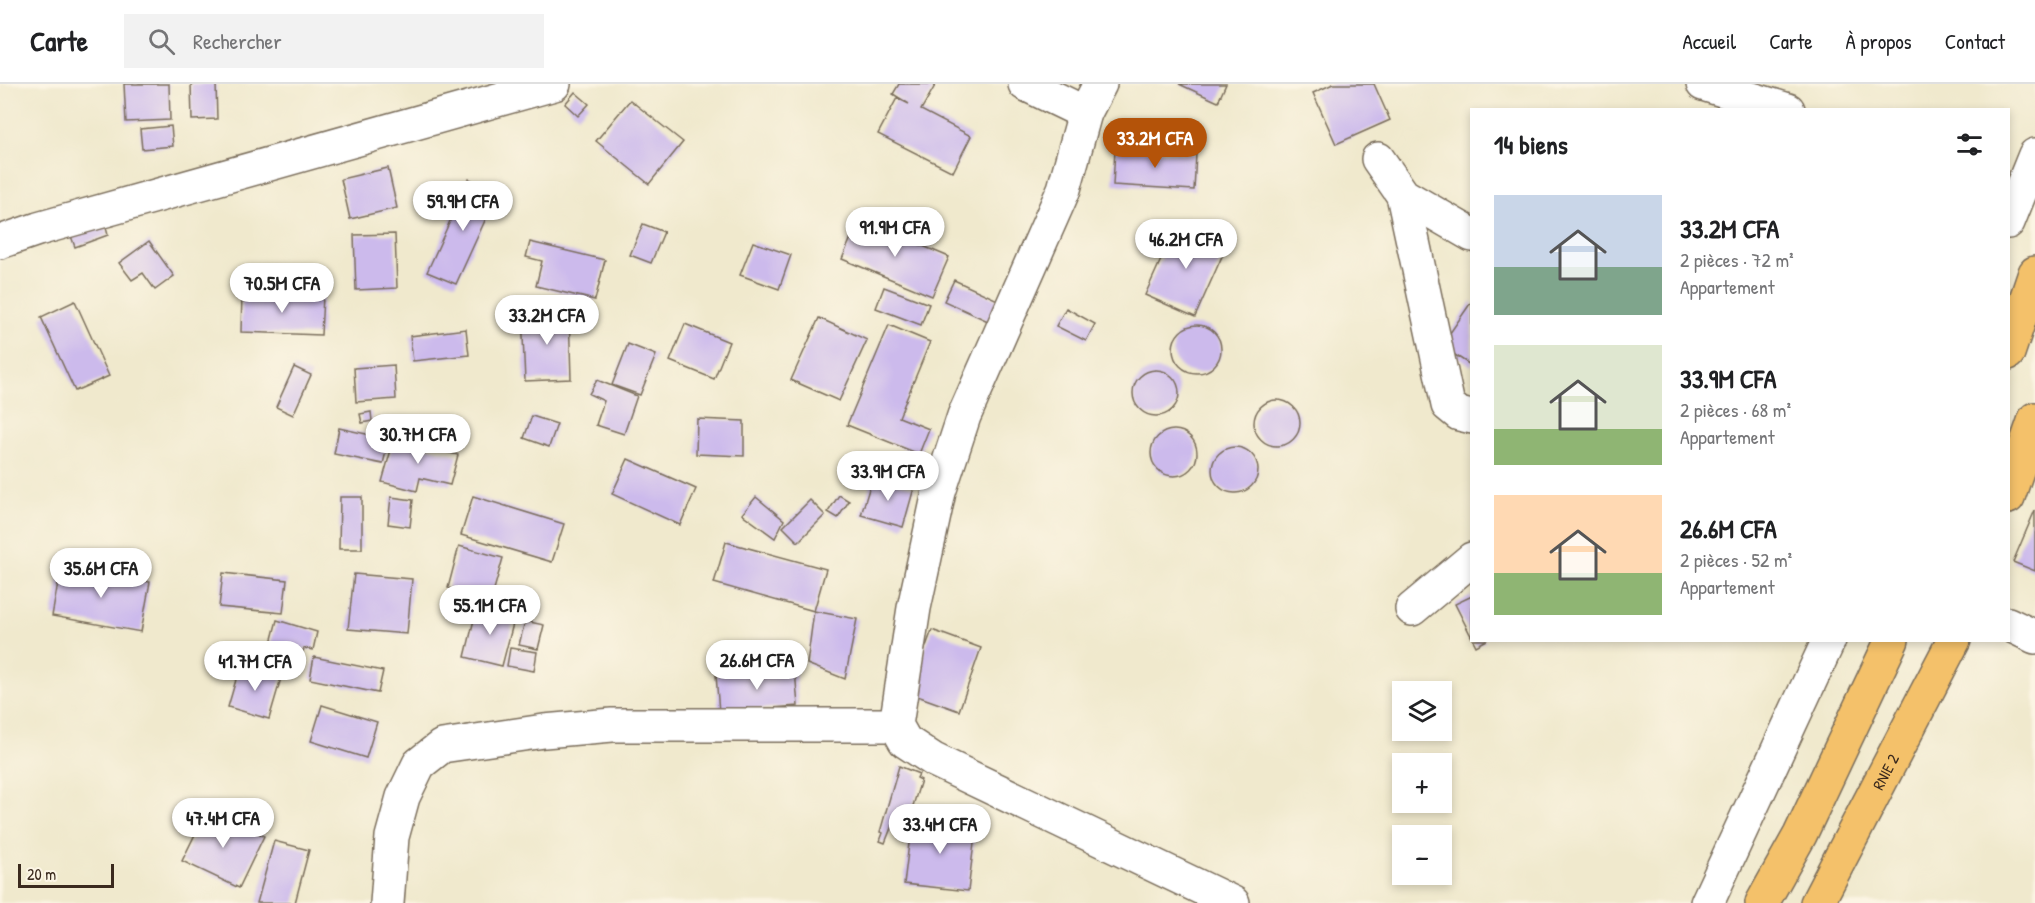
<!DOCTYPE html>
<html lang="fr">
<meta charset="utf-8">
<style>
body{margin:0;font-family:"Patrick Hand",sans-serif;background:#f2f2f2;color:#202124;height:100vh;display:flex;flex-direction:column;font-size:22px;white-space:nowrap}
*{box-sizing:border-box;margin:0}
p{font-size:20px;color:#757577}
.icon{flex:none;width:33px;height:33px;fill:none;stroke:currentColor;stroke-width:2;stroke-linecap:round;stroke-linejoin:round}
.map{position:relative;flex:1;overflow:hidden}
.details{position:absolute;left:1470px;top:24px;width:540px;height:534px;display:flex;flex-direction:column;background:#fff;border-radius:0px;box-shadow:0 3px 9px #0003}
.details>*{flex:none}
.tools{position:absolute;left:1392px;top:597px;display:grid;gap:12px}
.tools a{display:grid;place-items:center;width:60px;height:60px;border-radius:0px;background:#fff;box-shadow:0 3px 9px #0003;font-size:30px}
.scale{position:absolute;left:18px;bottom:15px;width:96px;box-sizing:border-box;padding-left:6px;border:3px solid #3b2a1e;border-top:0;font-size:16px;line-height:21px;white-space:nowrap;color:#3b2a1e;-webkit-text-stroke:4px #fcf5e5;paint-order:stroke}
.price{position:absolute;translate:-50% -51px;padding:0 14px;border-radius:21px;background:#fff;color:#222;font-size:20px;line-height:39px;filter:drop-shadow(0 2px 3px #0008)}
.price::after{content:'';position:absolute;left:50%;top:36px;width:18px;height:14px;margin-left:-9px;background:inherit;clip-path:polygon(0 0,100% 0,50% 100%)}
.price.active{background:#b45309;color:#fff}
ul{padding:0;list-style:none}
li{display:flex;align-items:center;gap:18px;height:150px;padding:0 24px}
li span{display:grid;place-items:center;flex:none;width:168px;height:120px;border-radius:0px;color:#555}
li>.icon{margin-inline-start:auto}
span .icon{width:72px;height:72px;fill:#fffc;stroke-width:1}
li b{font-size:26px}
h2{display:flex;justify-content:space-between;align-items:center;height:72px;padding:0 24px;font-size:26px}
header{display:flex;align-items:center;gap:36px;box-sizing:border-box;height:84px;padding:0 30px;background:#fff;border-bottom:2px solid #e0e0e0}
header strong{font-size:28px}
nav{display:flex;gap:33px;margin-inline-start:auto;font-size:21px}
.search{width:420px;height:54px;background:#f2f2f2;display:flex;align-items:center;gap:15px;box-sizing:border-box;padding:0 21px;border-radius:0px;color:#757577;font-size:22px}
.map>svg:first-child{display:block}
.building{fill:#ccbaec}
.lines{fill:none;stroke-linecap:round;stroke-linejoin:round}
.minor-casing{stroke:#7a6d5b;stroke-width:36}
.highway-casing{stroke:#7a6d5b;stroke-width:36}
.minor{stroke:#fff;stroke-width:33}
.highway{stroke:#f4c16a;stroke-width:33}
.labels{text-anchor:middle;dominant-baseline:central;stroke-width:6;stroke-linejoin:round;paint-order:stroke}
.street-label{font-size:16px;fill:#3b2a1e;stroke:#fcf5e5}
</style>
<header>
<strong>Carte</strong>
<div class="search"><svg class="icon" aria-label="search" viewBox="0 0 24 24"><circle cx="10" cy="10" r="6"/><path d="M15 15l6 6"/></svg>Rechercher</div>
<nav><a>Accueil</a><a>Carte</a><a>À propos</a><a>Contact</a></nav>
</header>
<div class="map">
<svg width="2035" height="819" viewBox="0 0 2035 819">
<rect width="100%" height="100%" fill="#fcf5e5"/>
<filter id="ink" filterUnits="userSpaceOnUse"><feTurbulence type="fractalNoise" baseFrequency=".0167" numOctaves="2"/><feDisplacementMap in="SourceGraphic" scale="12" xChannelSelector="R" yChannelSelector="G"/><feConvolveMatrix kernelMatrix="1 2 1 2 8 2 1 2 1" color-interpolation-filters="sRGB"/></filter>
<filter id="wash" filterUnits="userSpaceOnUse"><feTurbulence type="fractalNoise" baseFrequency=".008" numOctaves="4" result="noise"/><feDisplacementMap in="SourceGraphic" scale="24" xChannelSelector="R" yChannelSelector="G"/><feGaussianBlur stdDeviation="1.35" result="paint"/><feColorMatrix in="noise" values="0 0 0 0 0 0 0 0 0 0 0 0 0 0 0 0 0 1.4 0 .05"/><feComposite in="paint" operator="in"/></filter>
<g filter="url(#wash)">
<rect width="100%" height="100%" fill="#f0e9cd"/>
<g id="blocks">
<!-- building -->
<g class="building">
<polygon points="124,0 169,0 170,36 126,38"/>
<polygon points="191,0 216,0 217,35 192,36"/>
<polygon points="899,0 936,0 921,26 971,52 953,88 878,50 897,14 909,20 893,10"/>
<polygon points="1179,0 1226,0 1218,18"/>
<polygon points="1333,0 1374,0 1390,36 1336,60 1313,9"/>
<polygon points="575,8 589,20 578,32 565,20"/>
<polygon points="630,16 683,58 649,100 596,57"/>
<polygon points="171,42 173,62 142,65 140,45"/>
<polygon points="1115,65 1196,70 1194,106 1113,101"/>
<polygon points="388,84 397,124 350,135 341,95"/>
<polygon points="469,95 498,108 456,200 427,188"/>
<polygon points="859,135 949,173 932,212 842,175"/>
<polygon points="1178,138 1227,161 1195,233 1145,211"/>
<polygon points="105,140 108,151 75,163 71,152"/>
<polygon points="643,140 664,148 651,179 630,171"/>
<polygon points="395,150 397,204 356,206 354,151"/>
<polygon points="149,157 174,192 155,206 143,189 132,196 119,179"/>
<polygon points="530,158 605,176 595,216 536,202 542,177 526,173"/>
<polygon points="753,158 791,171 779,205 740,191"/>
<polygon points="954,196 1000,217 990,238 944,217"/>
<polygon points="884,203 929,220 921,241 876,224"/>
<polygon points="242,209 323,212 321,251 241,248"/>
<polygon points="75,217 109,292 75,307 41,233"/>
<polygon points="1472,217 1472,282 1441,262"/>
<polygon points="1066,224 1095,240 1086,257 1056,242"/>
<polygon points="569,228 571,295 525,297 522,230"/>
<polygon points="819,234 867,256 839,317 791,296"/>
<polygon points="685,240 729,258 714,295 670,277"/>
<polygon points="889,241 930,258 899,333 929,345 919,370 847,341"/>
<circle cx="1197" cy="265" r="24"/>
<polygon points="466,245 469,271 413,277 410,252"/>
<polygon points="628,260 656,271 640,311 612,301"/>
<polygon points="394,281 396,315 356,318 354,284"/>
<polygon points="294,283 311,291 293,331 276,323"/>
<circle cx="1156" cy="309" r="23"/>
<polygon points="597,296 637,312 624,350 596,341 604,317 589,310"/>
<circle cx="1277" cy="339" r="23"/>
<polygon points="371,328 372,337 362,339 360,330"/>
<polygon points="532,332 557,340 549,363 524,354"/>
<polygon points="697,335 744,337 744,372 696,370"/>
<polygon points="339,344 389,355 383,380 334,370"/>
<circle cx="1174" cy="369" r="23"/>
<polygon points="394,355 458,371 450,401 420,394 417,407 382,398"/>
<circle cx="1235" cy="386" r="23"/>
<polygon points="628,375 696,405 680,441 612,410"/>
<polygon points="873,392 914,404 903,443 861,431"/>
<polygon points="839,411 849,417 838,434 828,428"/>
<polygon points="473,412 564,440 552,478 461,451"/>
<polygon points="340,413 362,413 362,465 339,465"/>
<polygon points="391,413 413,416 410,443 388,440"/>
<polygon points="756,413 784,436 775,454 742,430"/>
<polygon points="810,416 825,431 798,458 783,443"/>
<polygon points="2035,426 2035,487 2013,478"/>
<polygon points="726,458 826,485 814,527 714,499"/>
<polygon points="459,462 503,474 491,516 448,504"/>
<polygon points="61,482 150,498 141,548 52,532"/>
<polygon points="223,489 287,496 283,529 219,523"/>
<polygon points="354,490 412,495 407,550 348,545"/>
<polygon points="1472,512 1472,554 1455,520"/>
<polygon points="477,523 515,532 502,582 465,573"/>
<polygon points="814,527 857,535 845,595 807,580"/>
<polygon points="277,536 317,548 313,566 304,564 299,583 267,574"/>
<polygon points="525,537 544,541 538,565 519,561"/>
<polygon points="932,546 981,564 959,627 909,609"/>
<polygon points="1473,556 1487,556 1476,562"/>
<polygon points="510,564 537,568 534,587 507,582"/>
<polygon points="314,573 383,587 378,609 310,595"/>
<polygon points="240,582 281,594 269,635 228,623"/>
<polygon points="795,586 798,622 719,628 716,591"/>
<polygon points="322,621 377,638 366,674 311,657"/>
<polygon points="899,682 919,690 917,694 921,696 908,738 895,734 885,759 880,757 883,749 880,748"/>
<polygon points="207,726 264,752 239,804 182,777"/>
<polygon points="912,735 976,743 968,807 904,800"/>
<polygon points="274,757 309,766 295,819 257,819"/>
</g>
</g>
</g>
<g filter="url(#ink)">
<use href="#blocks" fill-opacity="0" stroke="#7a6d5b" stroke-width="1.5"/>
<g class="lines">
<!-- minor casing -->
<g class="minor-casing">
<g id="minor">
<polyline points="1025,0 1085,29"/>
<polyline points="1100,0 1085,29 1064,105 964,332 939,408 914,524 896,641 905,657 934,676 1233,819"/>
<polyline points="1703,0 1788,26"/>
<polyline points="1378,75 1403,111 1472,151"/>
<polyline points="1403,111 1448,321 1459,330 1472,333"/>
<polyline points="2008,138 2035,71"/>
<polyline points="0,158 38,145 554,0"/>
<polyline points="1412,525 1472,475"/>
<polyline points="2008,540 2035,553"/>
<polyline points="387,819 392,753 403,713 419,680 442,662 544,647 612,641 896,641"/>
<polyline points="1707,819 1829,556"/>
</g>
</g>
<!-- highway casing -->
<g class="highway-casing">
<g id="highway">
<polyline points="2008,269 2035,189"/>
<polyline points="2008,413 2035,335"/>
<polyline points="1762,819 1800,751 1892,556"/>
<path id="s1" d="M1817 819 1954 556"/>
</g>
</g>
<!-- minor -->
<use href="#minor" class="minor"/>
<!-- highway -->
<use href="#highway" class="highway"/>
</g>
</g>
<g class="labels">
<!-- street labels -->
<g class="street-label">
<text stroke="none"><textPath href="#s1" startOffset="148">RNIE 2</textPath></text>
</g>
</g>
</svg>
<div class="tools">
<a><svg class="icon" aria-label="layers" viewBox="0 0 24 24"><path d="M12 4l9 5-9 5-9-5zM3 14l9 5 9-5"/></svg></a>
<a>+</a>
<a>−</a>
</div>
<div class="scale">20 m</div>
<b class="price active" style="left:1155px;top:85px">33.2M CFA</b>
<b class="price" style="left:463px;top:148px">59.9M CFA</b>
<b class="price" style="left:895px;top:174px">91.9M CFA</b>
<b class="price" style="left:1186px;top:186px">46.2M CFA</b>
<b class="price" style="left:282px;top:230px">70.5M CFA</b>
<b class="price" style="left:547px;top:262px">33.2M CFA</b>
<b class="price" style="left:418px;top:381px">30.7M CFA</b>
<b class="price" style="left:888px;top:418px">33.9M CFA</b>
<b class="price" style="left:101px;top:515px">35.6M CFA</b>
<b class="price" style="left:490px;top:552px">55.1M CFA</b>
<b class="price" style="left:757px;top:607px">26.6M CFA</b>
<b class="price" style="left:255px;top:608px">41.7M CFA</b>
<b class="price" style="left:223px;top:765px">47.4M CFA</b>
<b class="price" style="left:940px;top:771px">33.4M CFA</b>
<section class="details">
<h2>14 biens<svg class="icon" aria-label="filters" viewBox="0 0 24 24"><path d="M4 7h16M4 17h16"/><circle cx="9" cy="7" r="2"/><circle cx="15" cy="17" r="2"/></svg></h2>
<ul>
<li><span style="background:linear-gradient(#c9d6e8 60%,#7fa58c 0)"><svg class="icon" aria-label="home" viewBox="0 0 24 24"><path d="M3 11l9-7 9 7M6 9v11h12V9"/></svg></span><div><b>33.2M CFA</b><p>2 pièces · 72 m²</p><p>Appartement</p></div></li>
<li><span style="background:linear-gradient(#dfe7d0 70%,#8fb573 0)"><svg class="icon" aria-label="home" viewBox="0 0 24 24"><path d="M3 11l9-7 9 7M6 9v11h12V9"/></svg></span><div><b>33.9M CFA</b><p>2 pièces · 68 m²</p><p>Appartement</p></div></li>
<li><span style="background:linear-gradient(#ffd9b3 65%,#8fb573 0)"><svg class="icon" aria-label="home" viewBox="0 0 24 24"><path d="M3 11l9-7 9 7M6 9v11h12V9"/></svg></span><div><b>26.6M CFA</b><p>2 pièces · 52 m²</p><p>Appartement</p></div></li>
</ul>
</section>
</div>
